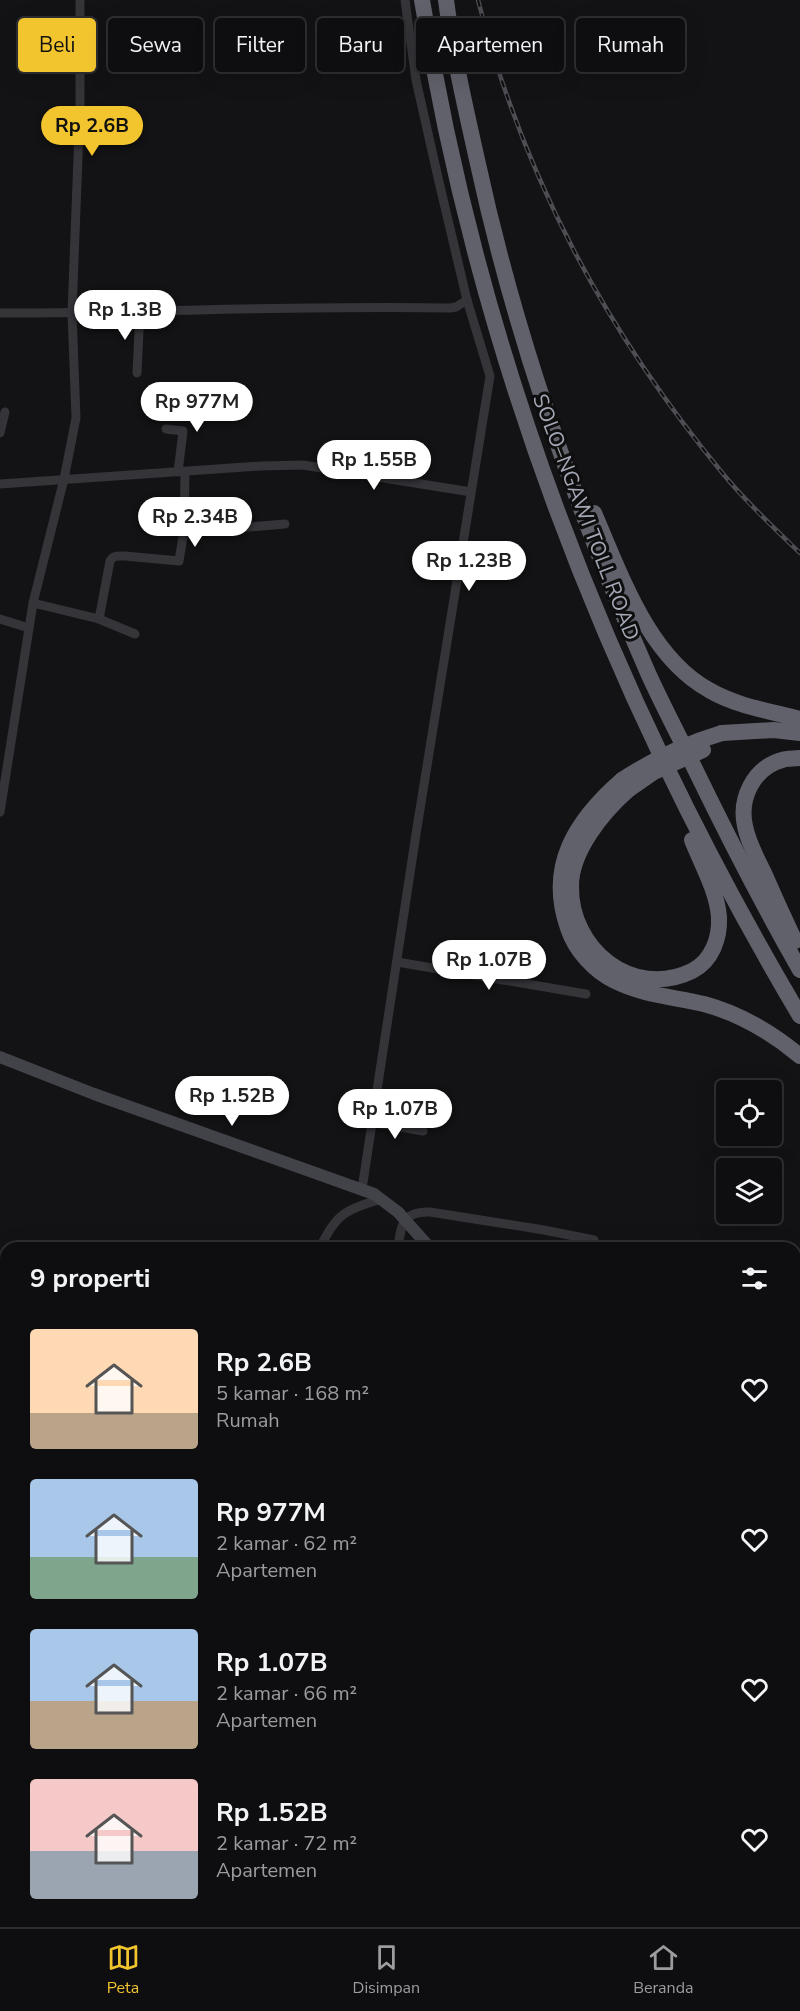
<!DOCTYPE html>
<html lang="id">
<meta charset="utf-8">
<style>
body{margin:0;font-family:"Nunito Sans",sans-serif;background:#171719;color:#f1f3f6;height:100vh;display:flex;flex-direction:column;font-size:22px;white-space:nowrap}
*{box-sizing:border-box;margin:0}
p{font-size:20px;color:#9b9c9f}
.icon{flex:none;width:33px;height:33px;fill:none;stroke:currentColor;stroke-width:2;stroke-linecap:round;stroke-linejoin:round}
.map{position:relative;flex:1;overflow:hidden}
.panel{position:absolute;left:0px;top:1242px;width:801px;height:686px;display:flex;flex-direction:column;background:#0e0e10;border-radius:18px 18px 0 0;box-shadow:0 6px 24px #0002,0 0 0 2px #2e2e30}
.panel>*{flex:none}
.hud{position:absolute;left:18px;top:18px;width:765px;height:54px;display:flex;gap:12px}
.buttons{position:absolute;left:716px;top:1080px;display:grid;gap:12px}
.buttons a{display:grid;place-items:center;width:66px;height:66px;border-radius:6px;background:#0e0e10;box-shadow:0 6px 24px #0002,0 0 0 2px #2e2e30;font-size:30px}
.price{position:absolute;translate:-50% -51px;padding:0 14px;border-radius:21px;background:#fff;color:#222;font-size:20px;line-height:39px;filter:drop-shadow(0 2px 3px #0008)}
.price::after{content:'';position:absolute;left:50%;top:36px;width:18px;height:14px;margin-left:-9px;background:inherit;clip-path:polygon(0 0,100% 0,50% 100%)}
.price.selected{background:#f2c52e;color:#111}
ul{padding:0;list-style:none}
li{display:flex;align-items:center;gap:18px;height:150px;padding:0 30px}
li span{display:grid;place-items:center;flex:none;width:168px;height:120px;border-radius:6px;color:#555}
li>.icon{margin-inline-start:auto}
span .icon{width:72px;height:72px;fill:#fffc;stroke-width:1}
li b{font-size:26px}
h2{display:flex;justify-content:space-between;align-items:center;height:72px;padding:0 30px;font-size:26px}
.chip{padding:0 21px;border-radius:6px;background:#0e0e10;box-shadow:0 6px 24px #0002,0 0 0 2px #2e2e30;font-size:21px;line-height:54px}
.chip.selected{background:#f2c52e;color:#111}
.dock{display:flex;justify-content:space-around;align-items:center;height:84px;border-top:2px solid #2e2e30;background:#0e0e10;font-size:16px;color:#9b9c9f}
.dock a{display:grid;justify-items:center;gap:3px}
.dock .selected{color:#f2c52e}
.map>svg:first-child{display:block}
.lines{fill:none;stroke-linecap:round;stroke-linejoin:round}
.stream{stroke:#2b323a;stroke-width:2}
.minor{stroke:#343439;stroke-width:9}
.tertiary{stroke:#343439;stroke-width:10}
.secondary{stroke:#424349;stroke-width:12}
.motorway{stroke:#60616a;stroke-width:16}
.rail-casing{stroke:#4d4e54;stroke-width:4.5}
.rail{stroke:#0e0e0f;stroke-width:2;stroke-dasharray:7;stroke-linecap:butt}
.motorway-bridge{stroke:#60616a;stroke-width:16}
.labels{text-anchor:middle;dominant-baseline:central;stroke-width:6;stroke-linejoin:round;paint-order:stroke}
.street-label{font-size:21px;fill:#a4a8b5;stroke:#0e0e0f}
</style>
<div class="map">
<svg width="800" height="1927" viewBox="0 0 800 1927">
<rect width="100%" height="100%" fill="#131315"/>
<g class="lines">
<!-- stream -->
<g class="stream">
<polyline points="0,1305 6,1306"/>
<polyline points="795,1629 800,1634"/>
<polyline points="795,1844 800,1838"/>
<polyline points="688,1927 695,1922"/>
</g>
<!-- minor -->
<g class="minor">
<path d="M0 313C150 313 300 305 450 308L456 307 467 300"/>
<polyline points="137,373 140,310"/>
<polyline points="166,429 183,431 178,472"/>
<polyline points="0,433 5,412"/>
<polyline points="185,472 184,530 202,531 285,524"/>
<polyline points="0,484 261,466 303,465 471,492"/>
<polyline points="33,603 99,619"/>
<polyline points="0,619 29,628"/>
<path d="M135 634 99 619 110 561C113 555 118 556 125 556L179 561 184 530"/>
<polyline points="0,812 33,603 64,479 76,418 72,313 80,105 80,0"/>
<polyline points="397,962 586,994"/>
<polyline points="372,1122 423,1131"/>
<polyline points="362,1189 416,834 490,376 467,300 439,182 416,80 405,0"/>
<path d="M320 1248C336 1213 346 1210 381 1199"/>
<path d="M398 1248C401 1224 403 1211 430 1212L544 1230 594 1240"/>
<polyline points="795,1462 800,1463"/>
<polyline points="0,1522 6,1524"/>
<polyline points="0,1617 6,1619"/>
<polyline points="795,1654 800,1654"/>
<polyline points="0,1686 6,1706"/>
<polyline points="795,1720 800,1720"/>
<polyline points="0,1739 6,1735"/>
<polyline points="0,1807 6,1807"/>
<polyline points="57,1922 57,1927"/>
<polyline points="510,1922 511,1927"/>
<polyline points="587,1922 588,1927"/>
<polyline points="622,1923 622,1927"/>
<polyline points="172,1927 173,1922"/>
<polyline points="278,1927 279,1922"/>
<polyline points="379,1927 379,1922"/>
</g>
<!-- tertiary -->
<g class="tertiary">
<polyline points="795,1901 800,1895"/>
<polyline points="778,1927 781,1922"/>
</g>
<!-- secondary -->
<g class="secondary">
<polyline points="0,1057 94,1094 374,1194 398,1212 430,1248"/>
<polyline points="795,1369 800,1370"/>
</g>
<!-- motorway -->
<g class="motorway">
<path d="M422 0C480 364 613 700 800 1016"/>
<path d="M446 0C453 55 466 110 478 164 516 339 576 509 648 673 663 706 680 738 696 771 729 839 763 905 800 970"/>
<path d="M594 513C621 575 648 656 709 690 736 706 770 711 800 719"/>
<polyline points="722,733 774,730 800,733"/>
<path d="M622 780C576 820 546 866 568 928 575 950 594 971 615 981 642 995 675 997 704 1004 741 1014 771 1032 800 1056"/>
<path d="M628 790C603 812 571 851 571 886 570 949 632 1000 692 971 712 961 720 938 719 917 717 891 702 865 692 840"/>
<path d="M795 941C784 918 774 896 764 873 757 858 748 843 745 826 739 799 753 768 782 760 787 758 794 759 800 758"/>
</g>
<!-- rail casing -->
<g class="rail-casing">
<path id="rail" d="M478 0C524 179 607 333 724 475 747 503 774 528 800 553"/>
</g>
<!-- rail -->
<use href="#rail" class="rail"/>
<!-- motorway-bridge -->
<g class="motorway-bridge">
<path d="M622 780C654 759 685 744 722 733"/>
<polyline points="628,790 654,772 703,750"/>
</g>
</g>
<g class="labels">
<!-- street labels -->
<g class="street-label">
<text transform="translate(586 517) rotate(69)">SOLO–NGAWI TOLL ROAD</text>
</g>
</g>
</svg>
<div class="buttons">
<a><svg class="icon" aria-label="locate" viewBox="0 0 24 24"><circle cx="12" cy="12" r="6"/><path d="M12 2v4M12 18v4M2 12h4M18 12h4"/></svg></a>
<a><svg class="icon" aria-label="layers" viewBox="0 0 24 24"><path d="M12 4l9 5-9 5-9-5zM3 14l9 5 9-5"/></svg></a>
</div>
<b class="price selected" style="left:92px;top:157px">Rp 2.6B</b>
<b class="price" style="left:125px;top:341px">Rp 1.3B</b>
<b class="price" style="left:197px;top:433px">Rp 977M</b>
<b class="price" style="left:374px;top:491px">Rp 1.55B</b>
<b class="price" style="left:195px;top:548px">Rp 2.34B</b>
<b class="price" style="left:469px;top:592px">Rp 1.23B</b>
<b class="price" style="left:489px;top:991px">Rp 1.07B</b>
<b class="price" style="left:232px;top:1127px">Rp 1.52B</b>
<b class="price" style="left:395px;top:1140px">Rp 1.07B</b>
<div class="hud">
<a class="chip selected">Beli</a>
<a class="chip">Sewa</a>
<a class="chip">Filter</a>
<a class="chip">Baru</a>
<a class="chip">Apartemen</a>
<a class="chip">Rumah</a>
</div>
<section class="panel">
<h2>9 properti<svg class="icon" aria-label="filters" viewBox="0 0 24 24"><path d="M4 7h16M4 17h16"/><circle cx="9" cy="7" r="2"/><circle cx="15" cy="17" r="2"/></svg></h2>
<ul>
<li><span style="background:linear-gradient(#ffd9b3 70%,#b9a48a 0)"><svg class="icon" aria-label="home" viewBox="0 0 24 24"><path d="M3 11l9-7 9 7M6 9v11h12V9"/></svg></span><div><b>Rp 2.6B</b><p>5 kamar · 168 m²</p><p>Rumah</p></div><svg class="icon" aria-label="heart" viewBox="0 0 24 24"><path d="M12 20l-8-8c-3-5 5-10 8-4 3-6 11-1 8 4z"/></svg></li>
<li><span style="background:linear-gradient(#a9c7e8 65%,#7fa58c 0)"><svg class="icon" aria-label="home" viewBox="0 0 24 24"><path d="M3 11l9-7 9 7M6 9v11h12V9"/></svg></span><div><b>Rp 977M</b><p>2 kamar · 62 m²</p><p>Apartemen</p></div><svg class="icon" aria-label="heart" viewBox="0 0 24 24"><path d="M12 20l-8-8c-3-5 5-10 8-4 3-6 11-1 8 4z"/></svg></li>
<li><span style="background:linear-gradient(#a9c7e8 60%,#b9a48a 0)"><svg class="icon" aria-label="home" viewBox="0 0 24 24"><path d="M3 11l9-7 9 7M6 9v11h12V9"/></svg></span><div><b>Rp 1.07B</b><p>2 kamar · 66 m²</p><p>Apartemen</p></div><svg class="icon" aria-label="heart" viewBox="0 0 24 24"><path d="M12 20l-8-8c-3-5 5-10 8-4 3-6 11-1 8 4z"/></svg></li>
<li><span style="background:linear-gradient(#f6c9c9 60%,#9aa5b1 0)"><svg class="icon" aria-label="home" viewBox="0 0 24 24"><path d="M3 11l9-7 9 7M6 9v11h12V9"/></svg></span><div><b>Rp 1.52B</b><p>2 kamar · 72 m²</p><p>Apartemen</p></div><svg class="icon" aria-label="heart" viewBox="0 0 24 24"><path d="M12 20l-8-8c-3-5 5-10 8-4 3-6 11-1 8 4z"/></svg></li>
</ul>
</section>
</div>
<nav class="dock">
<a class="selected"><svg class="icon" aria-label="map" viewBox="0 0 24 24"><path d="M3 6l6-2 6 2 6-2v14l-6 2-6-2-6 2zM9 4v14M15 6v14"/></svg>Peta</a>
<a><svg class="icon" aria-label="saved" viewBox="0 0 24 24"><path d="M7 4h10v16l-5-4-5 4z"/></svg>Disimpan</a>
<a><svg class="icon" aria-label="home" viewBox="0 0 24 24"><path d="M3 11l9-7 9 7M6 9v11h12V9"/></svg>Beranda</a>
</nav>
